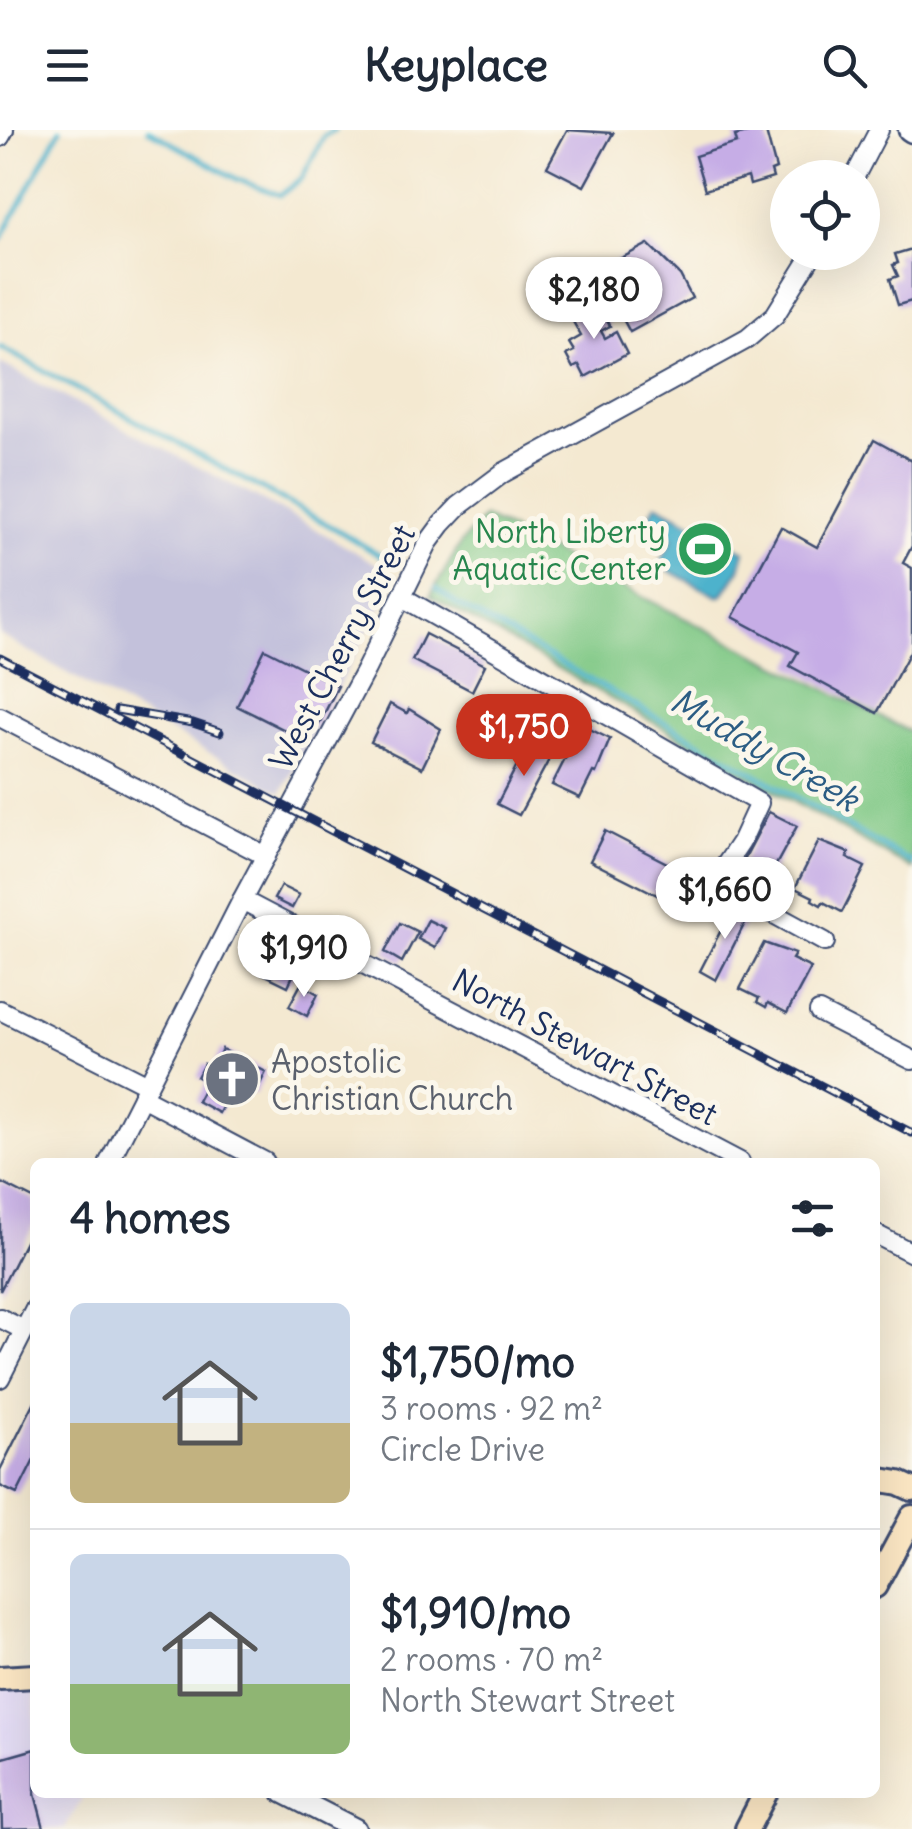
<!DOCTYPE html>
<meta charset="utf-8">
<style>
body{margin:0;font-family:Delius,sans-serif;background:#f6f6f7;color:#1f2937;height:100vh;display:flex;flex-direction:column;font-size:38px;white-space:nowrap}
*{box-sizing:border-box;margin:0}
p{font-size:32px;color:#747a83}
.icon{flex:none;width:55px;height:55px;fill:none;stroke:currentColor;stroke-width:2;stroke-linecap:round;stroke-linejoin:round}
.map{position:relative;flex:1;overflow:hidden}
.sheet{position:absolute;left:30px;top:1028px;width:850px;height:640px;display:flex;flex-direction:column;background:#fff;border-radius:15px;box-shadow:0 10px 40px #0002}
.sheet>*{flex:none}
.controls{position:absolute;left:770px;top:30px;display:grid;gap:20px}
.controls a{display:grid;place-items:center;width:110px;height:110px;border-radius:50%;background:#fff;box-shadow:0 10px 40px #0002;font-size:50px}
.price{position:absolute;translate:-50% -85px;padding:0 22px;border-radius:35px;background:#fff;color:#222;font-size:32px;line-height:65px;filter:drop-shadow(0 2px 5px #0008)}
.price::after{content:'';position:absolute;left:50%;top:60px;width:30px;height:22px;margin-left:-15px;background:inherit;clip-path:polygon(0 0,100% 0,50% 100%)}
.price.on{background:#c8321e;color:#fff}
ul{padding:0;list-style:none}
li{display:flex;align-items:center;gap:30px;height:250px;padding:0 40px}
li+li{border-top:2px solid #e0e1e3}
li span{display:grid;place-items:center;flex:none;width:280px;height:200px;border-radius:15px;color:#555}
li>.icon{margin-inline-start:auto}
span .icon{width:120px;height:120px;fill:#fffc;stroke-width:1}
li b{font-size:42px}
h2{display:flex;justify-content:space-between;align-items:center;height:120px;padding:0 40px;font-size:42px}
header{display:flex;justify-content:space-between;align-items:center;height:130px;padding:0 40px;background:#fff;font-size:45px;font-weight:800}
.map>svg:first-child{display:block}
.built{fill:#ded5f5}
.industrial{fill:#c3c1db}
.green{fill:#7fc885;stroke:#4d7c72;stroke-width:2.5}
.water{fill:#4db2cc;stroke:#347095;stroke-width:2.5}
.lines{fill:none;stroke-linecap:round;stroke-linejoin:round}
.stream{stroke:#4db2cc;stroke-width:5}
.building{fill:#c6ade6}
.minor-casing{stroke:#3c4b6f;stroke-width:22}
.tertiary-casing{stroke:#3c4b6f;stroke-width:25}
.secondary-casing{stroke:#3c4b6f;stroke-width:28}
.minor{stroke:#fff;stroke-width:18}
.tertiary{stroke:#fff;stroke-width:20}
.secondary{stroke:#fbe6c3;stroke-width:22}
.rail-casing{stroke:#1b2f5e;stroke-width:9}
.rail{stroke:#fbf7ec;stroke-width:5;stroke-dasharray:15;stroke-linecap:butt}
.labels{text-anchor:middle;dominant-baseline:central;stroke-width:10;stroke-linejoin:round;paint-order:stroke}
.leisure-label{font-size:32px;fill:#27864d;stroke:#fbf7ec;text-anchor:end}
.street-label{font-size:32px;fill:#1b2f5e;stroke:#fbf7ec}
.worship-label{font-size:32px;fill:#5b616d;stroke:#fbf7ec;text-anchor:start}
.water-label{font-size:35px;font-style:italic;fill:#2c5d84;stroke:#fbf7ec}
</style>
<header><svg class="icon" aria-label="menu" viewBox="0 0 24 24"><path d="M4 6h16M4 12h16M4 18h16"/></svg>Keyplace<svg class="icon" aria-label="search" viewBox="0 0 24 24"><circle cx="10" cy="10" r="6"/><path d="M15 15l6 6"/></svg></header>
<div class="map">
<svg width="912" height="1699" viewBox="0 0 912 1699">
<rect width="100%" height="100%" fill="#fbf7ec"/>
<filter id="ink" filterUnits="userSpaceOnUse"><feTurbulence type="fractalNoise" baseFrequency=".01" numOctaves="2"/><feDisplacementMap in="SourceGraphic" scale="20" xChannelSelector="R" yChannelSelector="G"/><feConvolveMatrix kernelMatrix="1 2 1 2 8 2 1 2 1" color-interpolation-filters="sRGB"/></filter>
<filter id="wash" filterUnits="userSpaceOnUse"><feTurbulence type="fractalNoise" baseFrequency=".0048" numOctaves="4" result="noise"/><feDisplacementMap in="SourceGraphic" scale="40" xChannelSelector="R" yChannelSelector="G"/><feGaussianBlur stdDeviation="2.25" result="paint"/><feColorMatrix in="noise" values="0 0 0 0 0 0 0 0 0 0 0 0 0 0 0 0 0 1.4 0 .05"/><feComposite in="paint" operator="in"/></filter>
<g filter="url(#wash)">
<rect width="100%" height="100%" fill="#f4e9d1"/>
<!-- built -->
<polygon class="built" points="0,1557 35,1557 35,1662 85,1663 65,1699 0,1699"/>
<!-- industrial -->
<polygon class="industrial" points="0,233 305,393 397,446 281,663 0,505"/>
<!-- green -->
<polygon class="green" points="484,387 912,603 912,739 430,466 461,413"/>
<!-- water -->
<polygon class="water" points="656,374 745,421 740,439 722,466 717,466 659,435 673,408 646,393"/>
<g class="lines">
<!-- stream -->
<g class="stream">
<polyline points="148,0 239,50 280,65 302,48 324,6 334,0"/>
<polyline points="0,111 60,0"/>
<polyline points="0,217 336,399 391,432"/>
<polyline points="436,458 455,473 912,733"/>
</g>
</g>
<g id="blocks">
<!-- building -->
<g class="building">
<polygon points="567,0 613,3 584,56 547,37"/>
<polygon points="760,0 761,3 766,2 776,39 771,41 773,48 750,55 748,47 705,60 695,26 737,13 735,6"/>
<polygon points="648,114 680,145 692,168 630,202 597,141"/>
<polygon points="912,119 912,171 898,175 890,149 898,146 893,135 898,133 895,124"/>
<polygon points="597,173 610,196 601,201 605,208 616,202 627,224 585,247 579,235 573,238 566,225 574,221 569,213 581,206 571,188"/>
<polygon points="874,310 912,331 912,416 903,433 912,438 912,518 877,583 790,536 798,522 733,487 781,397 817,417"/>
<polygon points="425,504 485,535 472,561 412,530"/>
<polygon points="265,519 338,556 317,598 307,593 299,607 237,576"/>
<polygon points="390,574 407,583 409,579 441,599 422,638 371,612"/>
<polygon points="559,584 610,609 596,643 593,642 580,668 552,655 571,617 549,606"/>
<polygon points="528,614 551,626 519,685 497,674"/>
<polygon points="769,682 797,696 764,757 737,743"/>
<polygon points="605,701 690,745 675,774 590,731"/>
<polygon points="819,711 849,723 847,728 865,737 842,782 823,772 821,775 812,770 813,767 795,758"/>
<polygon points="281,756 299,765 292,778 274,769"/>
<polygon points="734,775 750,783 716,850 700,841"/>
<polygon points="428,790 445,798 435,818 418,809"/>
<polygon points="400,793 418,802 402,832 385,822"/>
<polygon points="764,813 795,824 792,829 811,838 787,883 768,873 766,877 757,872 759,868 740,859"/>
<polygon points="257,819 296,839 288,856 249,837"/>
<polygon points="301,854 318,864 307,886 289,876"/>
<polygon points="222,919 266,942 255,964 235,953 219,983 197,971 207,952 197,947 204,934 212,938"/>
<polygon points="0,1052 35,1070 35,1092 0,1161"/>
<polygon points="35,1271 35,1328 17,1364 0,1356 0,1340"/>
<polygon points="35,1619 35,1664 44,1698 2,1699 0,1629"/>
</g>
</g>
</g>
<g filter="url(#ink)">
<use href="#blocks" fill-opacity="0" stroke="#3c4b6f" stroke-width="2.5"/>
<g class="lines">
<!-- minor casing -->
<g class="minor-casing">
<g id="minor">
<polyline points="0,7 4,0"/>
<polyline points="854,48 879,0"/>
<polyline points="402,467 759,673 741,712 721,742 728,759 825,812"/>
<polyline points="0,587 266,726"/>
<polyline points="242,770 740,1032"/>
<polyline points="0,880 148,955"/>
<polyline points="819,882 912,930"/>
<polyline points="142,967 265,1032"/>
<polyline points="109,1032 242,770 366,539 428,413 442,394 459,376 503,343 747,209 775,185 814,122"/>
<polyline points="875,1104 912,1123"/>
<polyline points="0,1188 24,1200"/>
<polyline points="0,1248 35,1179"/>
</g>
</g>
<!-- tertiary casing -->
<g class="tertiary-casing">
<g id="tertiary">
<polyline points="909,0 912,2"/>
<polyline points="283,1662 355,1699"/>
</g>
</g>
<!-- secondary casing -->
<g class="secondary-casing">
<g id="secondary">
<polyline points="875,1349 899,1353 912,1359"/>
<polyline points="875,1456 912,1387"/>
<polyline points="0,1548 35,1546"/>
<polyline points="747,1699 766,1662"/>
</g>
</g>
<!-- minor -->
<use href="#minor" class="minor"/>
<!-- tertiary -->
<use href="#tertiary" class="tertiary"/>
<!-- secondary -->
<use href="#secondary" class="secondary"/>
<!-- rail casing -->
<g class="rail-casing">
<g id="rail">
<polyline points="0,528 912,1003"/>
<polyline points="117,580 193,593 220,602"/>
</g>
</g>
<!-- rail -->
<use href="#rail" class="rail"/>
</g>
</g>
<!-- icons -->
<defs>
<g id="stadium-disc" transform="scale(2.875)"><circle r="9.5" fill="#2e9e5b" stroke="#fbf7ec"/><path d="M0-5a6.5 5 0 1 0 0 10a6.5 5 0 1 0 0-10ZM-3.5-1.8h7v3.6h-7Z" fill="#fff"/></g>
<g id="church-disc" transform="scale(2.875)"><circle r="9.5" fill="#6b7280" stroke="#fbf7ec"/><path d="M-1.2-6h2.4v3.5h3.3v2.4h-3.3V6h-2.4V-.1h-3.3v-2.4h3.3Z" fill="#fff"/></g>
</defs>
<g fill-rule="evenodd">
<use href="#stadium-disc" x="705" y="419"/>
<use href="#church-disc" x="232" y="949"/>
</g>
<g class="labels">
<!-- leisure labels -->
<g class="leisure-label">
<text x="666" y="401">North Liberty<tspan x="666" dy="37">Aquatic Center</tspan></text>
</g>
<!-- street labels -->
<g class="street-label">
<text transform="translate(342 517) rotate(-62)">West Cherry Street</text>
<text transform="translate(585 917) rotate(28)">North Stewart Street</text>
</g>
<!-- worship labels -->
<g class="worship-label">
<text x="271" y="931">Apostolic<tspan x="271" dy="37">Christian Church</tspan></text>
</g>
<!-- water labels -->
<g class="water-label">
<text transform="translate(765 619) rotate(30)">Muddy Creek</text>
</g>
</g>
</svg>
<div class="controls">
<a><svg class="icon" aria-label="locate" viewBox="0 0 24 24"><circle cx="12" cy="12" r="6"/><path d="M12 2v4M12 18v4M2 12h4M18 12h4"/></svg></a>
</div>
<b class="price" style="left:594px;top:212px">$2,180</b>
<b class="price on" style="left:524px;top:649px">$1,750</b>
<b class="price" style="left:725px;top:812px">$1,660</b>
<b class="price" style="left:304px;top:870px">$1,910</b>
<section class="sheet">
<h2>4 homes<svg class="icon" aria-label="filters" viewBox="0 0 24 24"><path d="M4 7h16M4 17h16"/><circle cx="9" cy="7" r="2"/><circle cx="15" cy="17" r="2"/></svg></h2>
<ul>
<li><span style="background:linear-gradient(#c9d6e8 60%,#c2b280 0)"><svg class="icon" aria-label="home" viewBox="0 0 24 24"><path d="M3 11l9-7 9 7M6 9v11h12V9"/></svg></span><div><b>$1,750/mo</b><p>3 rooms · 92 m²</p><p>Circle Drive</p></div></li>
<li><span style="background:linear-gradient(#c9d6e8 65%,#8fb573 0)"><svg class="icon" aria-label="home" viewBox="0 0 24 24"><path d="M3 11l9-7 9 7M6 9v11h12V9"/></svg></span><div><b>$1,910/mo</b><p>2 rooms · 70 m²</p><p>North Stewart Street</p></div></li>
</ul>
</section>
</div>
